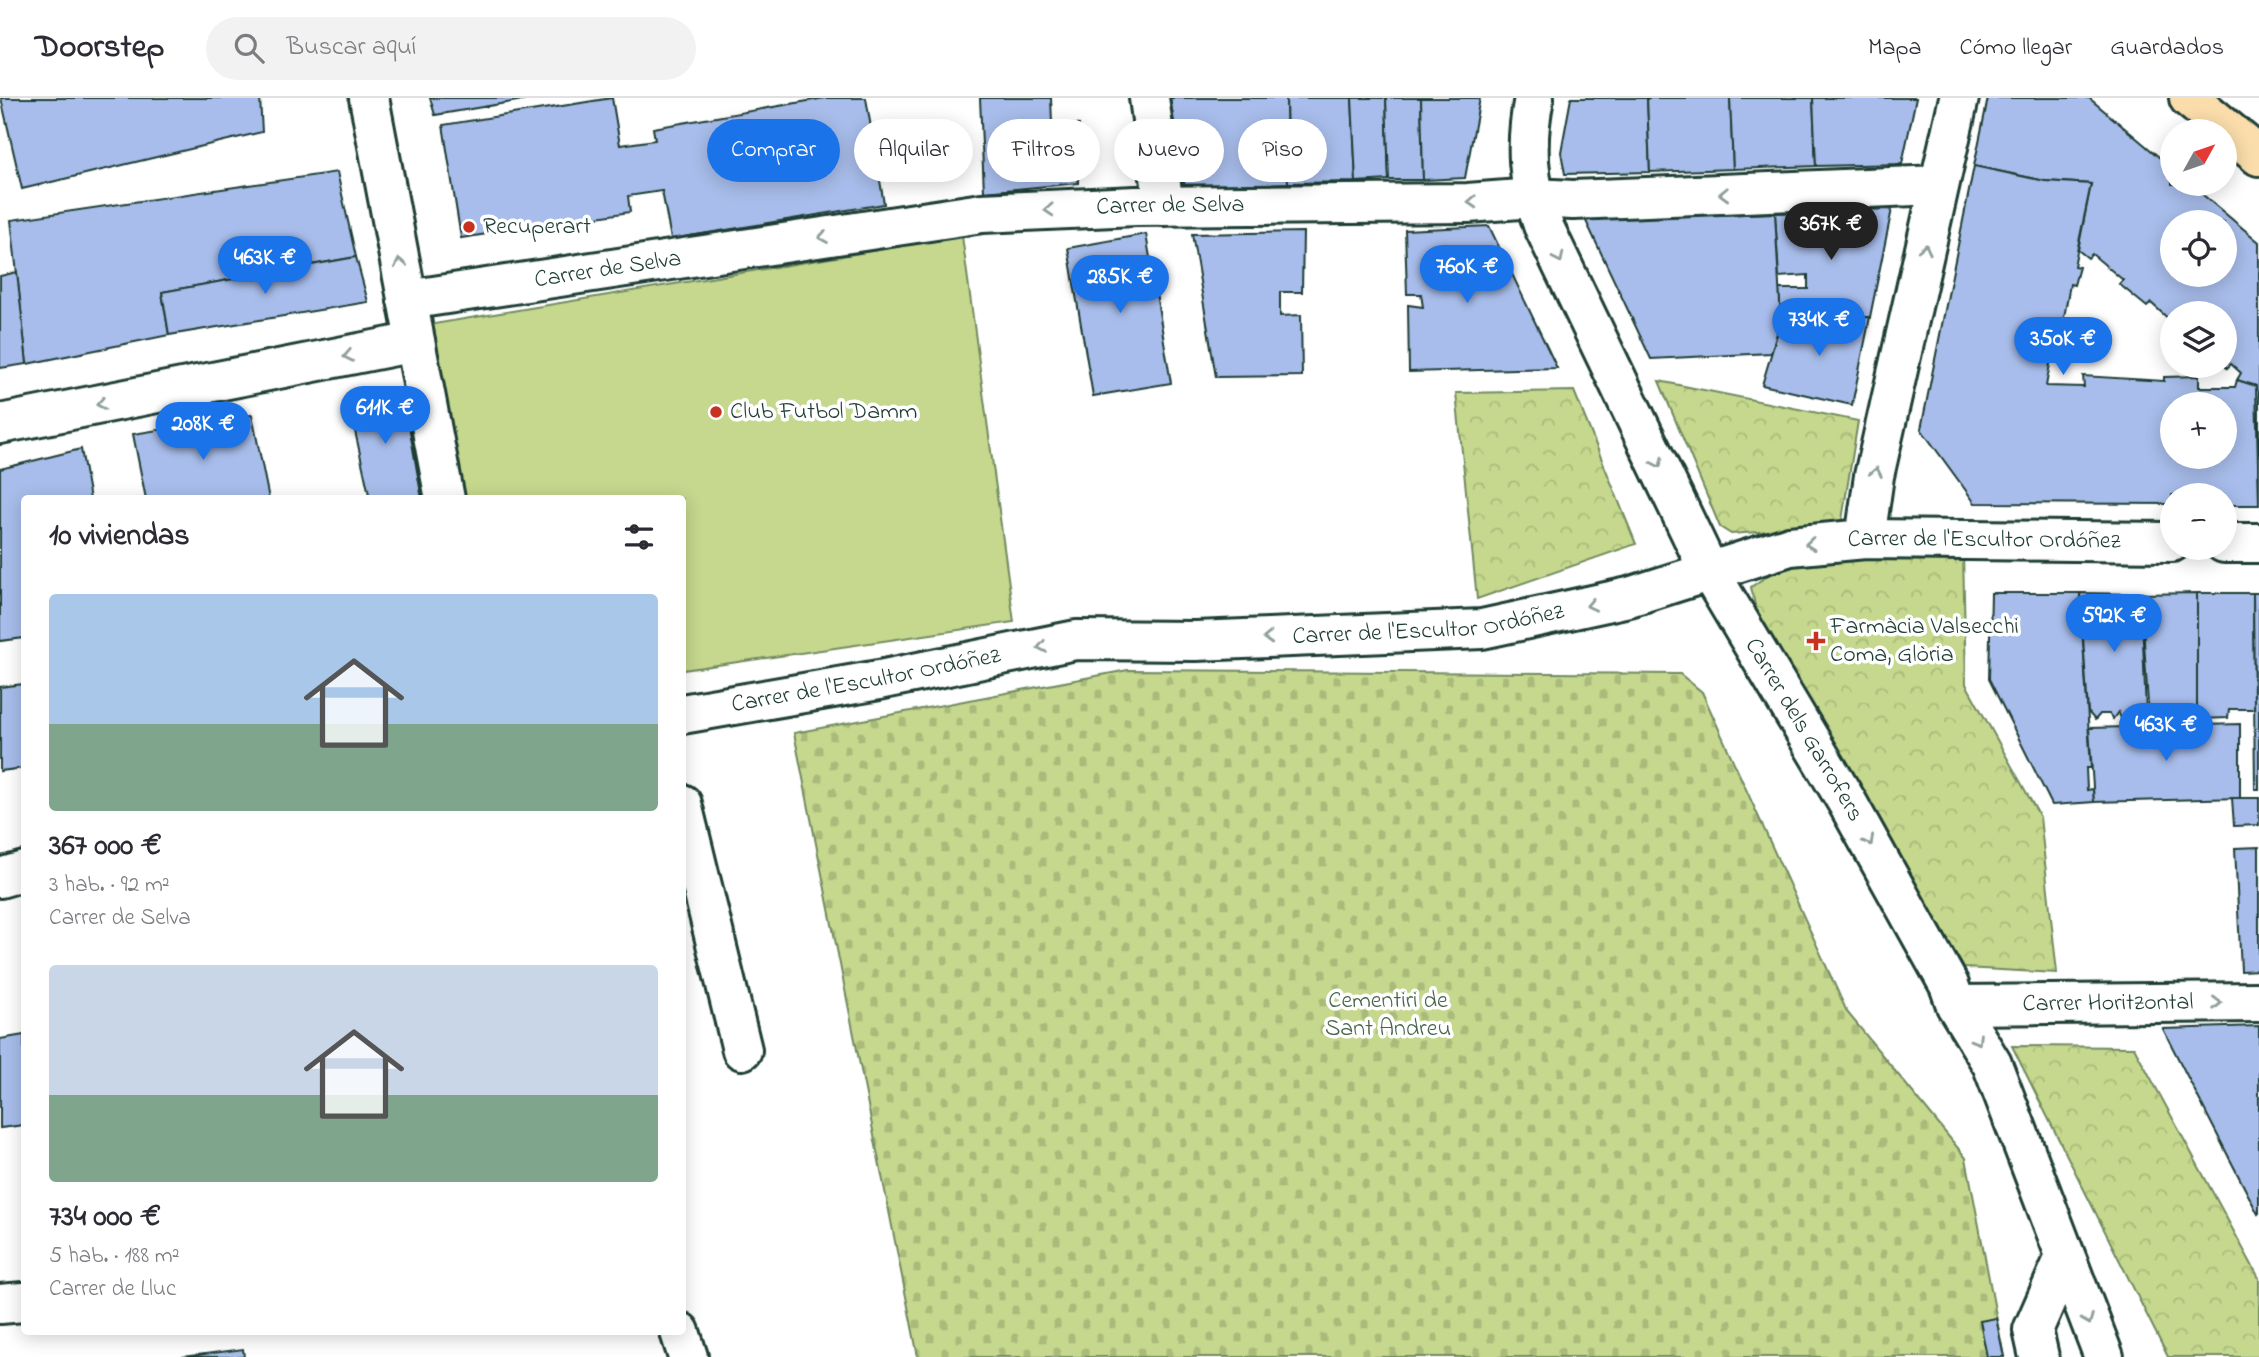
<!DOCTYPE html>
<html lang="es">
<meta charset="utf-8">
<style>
body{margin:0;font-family:"Indie Flower",sans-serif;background:#f2f2f3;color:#2b2b33;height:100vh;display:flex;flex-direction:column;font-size:26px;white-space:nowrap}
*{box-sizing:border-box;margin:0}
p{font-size:23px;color:#7c7c81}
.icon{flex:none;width:38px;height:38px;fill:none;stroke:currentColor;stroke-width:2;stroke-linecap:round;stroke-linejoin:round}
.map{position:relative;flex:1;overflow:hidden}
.panel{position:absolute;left:21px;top:397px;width:665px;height:840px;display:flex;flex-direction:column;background:#fff;border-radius:7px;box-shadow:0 4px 18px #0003}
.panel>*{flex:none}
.top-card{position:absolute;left:707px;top:21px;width:665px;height:63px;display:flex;gap:14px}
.needle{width:46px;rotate:50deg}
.buttons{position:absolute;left:2160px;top:21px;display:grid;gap:14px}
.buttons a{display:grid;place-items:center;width:77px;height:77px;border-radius:50%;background:#fff;box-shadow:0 4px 18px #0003;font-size:35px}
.price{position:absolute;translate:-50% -60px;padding:0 16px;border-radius:24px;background:#1a73e8;color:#fff;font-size:23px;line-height:46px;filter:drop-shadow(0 2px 4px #0008)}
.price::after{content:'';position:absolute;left:50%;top:42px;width:21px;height:16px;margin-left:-10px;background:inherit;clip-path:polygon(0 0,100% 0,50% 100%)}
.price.on{background:#222;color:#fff}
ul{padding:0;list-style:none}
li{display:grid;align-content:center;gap:14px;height:371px;padding:0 28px}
li span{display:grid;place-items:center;height:217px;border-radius:7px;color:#555}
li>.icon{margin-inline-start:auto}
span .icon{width:126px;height:126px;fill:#fffc;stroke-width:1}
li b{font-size:30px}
h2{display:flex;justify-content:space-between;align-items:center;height:84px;padding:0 28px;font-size:30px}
.chip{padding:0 24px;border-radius:32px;background:#fff;box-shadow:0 4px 18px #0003;font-size:24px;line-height:63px}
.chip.on{background:#1a73e8;color:#fff}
header{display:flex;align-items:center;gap:42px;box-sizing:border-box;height:98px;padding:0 35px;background:#fff;border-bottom:2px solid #e1e1e2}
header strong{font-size:33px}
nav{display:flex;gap:38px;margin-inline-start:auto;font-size:24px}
.search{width:490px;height:63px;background:#f2f2f3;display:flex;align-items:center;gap:18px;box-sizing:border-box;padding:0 24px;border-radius:38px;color:#7c7c81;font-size:26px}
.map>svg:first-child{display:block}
.cemetery{fill:url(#cemetery-stones);stroke:#728a60;stroke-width:2}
.park{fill:url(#park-crowns);stroke:#728a60;stroke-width:2}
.pitch{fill:#c5d88d;stroke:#728a60;stroke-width:2}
.building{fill:#a8bdeb;stroke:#1f3d34;stroke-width:2;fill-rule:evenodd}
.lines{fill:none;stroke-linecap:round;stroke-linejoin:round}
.minor-casing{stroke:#1f3d34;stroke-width:44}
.major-casing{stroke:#1f3d34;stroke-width:44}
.minor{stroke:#fff;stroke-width:38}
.major{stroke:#fbddab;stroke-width:38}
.oneway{stroke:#8f9e9a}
.poi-dot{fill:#c8321e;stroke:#fff;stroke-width:2.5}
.labels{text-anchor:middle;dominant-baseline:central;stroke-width:7;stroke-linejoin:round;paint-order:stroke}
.street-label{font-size:24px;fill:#1f3d34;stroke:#fff}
.poi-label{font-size:24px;fill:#1f3d34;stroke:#fff;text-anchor:start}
.park-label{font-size:24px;fill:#48644a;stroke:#fff}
</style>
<header>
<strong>Doorstep</strong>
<div class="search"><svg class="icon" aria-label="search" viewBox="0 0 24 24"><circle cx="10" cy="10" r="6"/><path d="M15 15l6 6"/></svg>Buscar aquí</div>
<nav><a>Mapa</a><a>Cómo llegar</a><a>Guardados</a></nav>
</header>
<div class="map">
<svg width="2259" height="1259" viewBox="0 0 2259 1259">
<defs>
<pattern id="cemetery-stones" width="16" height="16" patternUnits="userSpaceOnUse" patternTransform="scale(1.75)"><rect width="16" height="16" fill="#c5d88d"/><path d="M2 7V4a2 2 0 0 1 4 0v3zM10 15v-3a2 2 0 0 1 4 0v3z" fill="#a9ba7a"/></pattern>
<pattern id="park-crowns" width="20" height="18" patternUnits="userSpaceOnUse" patternTransform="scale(1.75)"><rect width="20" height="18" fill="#c5d88d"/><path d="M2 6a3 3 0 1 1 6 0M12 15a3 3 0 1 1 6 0" fill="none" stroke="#a9ba7a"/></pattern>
</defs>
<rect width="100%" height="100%" fill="#fff"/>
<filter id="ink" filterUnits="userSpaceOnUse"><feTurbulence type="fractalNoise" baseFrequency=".0143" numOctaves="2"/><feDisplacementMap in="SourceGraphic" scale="14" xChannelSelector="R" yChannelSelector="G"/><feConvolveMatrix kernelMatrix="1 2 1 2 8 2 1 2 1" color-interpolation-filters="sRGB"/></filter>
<g filter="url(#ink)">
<!-- cemetery -->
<polygon class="cemetery" points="1128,572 1680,576 1702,594 1847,914 1966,1060 2004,1259 918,1259 794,635"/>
<!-- park -->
<g class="park">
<polygon points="1659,283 1858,323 1841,428 1731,436 1720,429"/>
<polygon points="1574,293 1636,446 1477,501 1456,295"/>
<polygon points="1963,454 1966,586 2040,719 2057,875 1964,870 1835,647 1759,526 1751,489 1777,471 1851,457"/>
<polygon points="2012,948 2134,949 2259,1180 2259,1259 2168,1259"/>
</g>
<!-- pitch -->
<polygon class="pitch" points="962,138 1014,524 683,572 682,401 465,401 428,227"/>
<!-- building -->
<g class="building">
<polygon points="1,0 260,0 262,34 22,91"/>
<polygon points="430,0 535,0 435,17"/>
<polygon points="612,0 620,47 655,42 653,30 825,0 866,0 884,106 671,141 662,93 628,98 630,114 461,140 443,27"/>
<polygon points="980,0 1051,0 1052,25 1079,27 1078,85 984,94"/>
<polygon points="1170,0 1286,0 1288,85 1185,90"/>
<polygon points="1286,0 1352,0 1356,84 1288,85"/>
<polygon points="1352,0 1386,0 1389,82 1356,84"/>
<polygon points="1386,0 1421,0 1423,82 1389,82"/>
<polygon points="1421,0 1480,0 1465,80 1423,82"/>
<polygon points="1571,0 1647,0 1650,74 1565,76 1561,54"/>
<polygon points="1647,0 1730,0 1733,71 1650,74"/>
<polygon points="1730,0 1813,0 1816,68 1733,71"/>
<polygon points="1813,0 1916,0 1902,66 1816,68"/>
<path d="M1988 0H2089L2172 70V86H2190L2259 144V407L2256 288 2237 282 2241 275 2231 266 2227 270 2224 267V215H2172V224L2151 205 2147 209 2119 186 2123 182 2092 156 2088 160 2078 152 2091 86 2045 83 1974 68ZM2172 124H2224V177H2172Z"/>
<path d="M1974 68 2045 83 2091 86 2074 168 2079 169 2074 187 2070 186 2063 225 2066 226 2062 245 2054 244 2046 288 2084 289 2083 278 2164 283V279L2199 278V289H2235L2237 282 2256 288 2259 407H2224V397H2172V406L1975 405 1921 331ZM2172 306H2224V359H2172Z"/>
<polygon points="337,74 356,159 162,194 169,237 27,266 11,122"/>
<polygon points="1892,111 1870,219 1781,223 1779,191 1808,191 1808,177 1779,179 1775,115"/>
<polygon points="1775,115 1781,223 1771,255 1651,261 1585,121"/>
<polygon points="1489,128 1557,270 1409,274 1408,207 1423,209 1421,196 1407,196 1405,132"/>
<polygon points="1303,134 1302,194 1280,194 1280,218 1301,217 1302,278 1216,279 1192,136"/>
<polygon points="1146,136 1171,285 1093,298 1068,150"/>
<polygon points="356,159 368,204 169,237 162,194"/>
<polygon points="17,174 27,266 0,270 0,178"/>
<polygon points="1870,219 1852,307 1762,287 1781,223 1793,223 1790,229 1804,234 1808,222"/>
<polygon points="403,294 422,401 370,401 347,297"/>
<polygon points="252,317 269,401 146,401 133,336"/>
<polygon points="81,351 90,401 24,401 24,540 0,543 0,371"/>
<polygon points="1991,495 2080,495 2091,670 2086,670 2087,692 2093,691 2094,704 2052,707 1989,581"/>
<polygon points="2080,495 2141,496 2146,615 2137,622 2130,615 2125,623 2122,622 2118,614 2113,621 2109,616 2100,616 2095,622 2088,614"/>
<polygon points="2197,495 2253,495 2254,611 2229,611 2228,620 2199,621 2197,617"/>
<polygon points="2197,495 2197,617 2190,622 2185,617 2177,623 2172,617 2171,622 2156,622 2157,617 2149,622 2141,496"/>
<polygon points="2253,495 2259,495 2259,691 2255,691"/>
<polygon points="24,586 24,670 0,673 0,589"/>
<polygon points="2240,626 2240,700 2094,704 2089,630"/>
<polygon points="2232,700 2259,700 2259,727 2234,728"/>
<polygon points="2259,749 2259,872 2241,873 2235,750"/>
<polygon points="2259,928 2259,1115 2258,1116 2163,931"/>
<polygon points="24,937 24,1027 0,1030 0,941"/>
<polygon points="1996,1220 2004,1259 1987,1259 1980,1223"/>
<polygon points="243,1251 244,1259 182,1259"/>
</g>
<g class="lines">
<!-- minor casing -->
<g class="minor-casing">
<g id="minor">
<polyline points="369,0 445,401"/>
<polyline points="1149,0 1164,108"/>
<path id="s1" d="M1534 0C1525 45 1527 84 1543 127L1709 473 1847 704 1949 887 1956 907 1992 966 2104 1259"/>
<path id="s2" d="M407 202 982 115 1136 108 1468 105 1533 100 1573 102 1939 87"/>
<polyline points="0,326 415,244"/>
<polyline points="1865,441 1874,378 1959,0"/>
<polyline points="2224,445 2259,445"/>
<path id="s3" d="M682 616 879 582 1076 542 1196 543 1482 531 1629 499 1790 448 1865 441 2172 444"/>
<polyline points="682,706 742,952"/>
<polyline points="0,780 24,773"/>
<path id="s4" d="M1956 907 2259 904"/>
<polyline points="0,1206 24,1204"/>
<polyline points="680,1234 688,1259"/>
<polyline points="2039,1259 2033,1232 2065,1159"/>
</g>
</g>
<!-- major casing -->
<g class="major-casing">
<polyline id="major" points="2189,0 2259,58"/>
</g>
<!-- minor -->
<use href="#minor" class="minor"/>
<!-- major -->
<use href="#major" class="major"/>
</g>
<!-- one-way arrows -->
<defs><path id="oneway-chevron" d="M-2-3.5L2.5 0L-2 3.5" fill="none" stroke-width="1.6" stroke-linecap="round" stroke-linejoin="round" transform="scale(1.75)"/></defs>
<g class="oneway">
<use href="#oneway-chevron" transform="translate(1724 96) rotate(178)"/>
<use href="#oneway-chevron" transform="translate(1472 104) rotate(177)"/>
<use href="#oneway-chevron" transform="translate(1049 112) rotate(177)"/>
<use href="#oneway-chevron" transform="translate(823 139) rotate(171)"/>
<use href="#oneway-chevron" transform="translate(1925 151) rotate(-77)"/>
<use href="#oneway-chevron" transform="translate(1559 160) rotate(64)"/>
<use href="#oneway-chevron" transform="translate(400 165) rotate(-101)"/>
<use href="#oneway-chevron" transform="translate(348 258) rotate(169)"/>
<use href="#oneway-chevron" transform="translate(101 306) rotate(169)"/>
<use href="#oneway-chevron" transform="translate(1658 365) rotate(64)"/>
<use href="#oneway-chevron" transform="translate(1876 374) rotate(-79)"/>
<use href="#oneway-chevron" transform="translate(1810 446) rotate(175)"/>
<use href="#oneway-chevron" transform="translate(1591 507) rotate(168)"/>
<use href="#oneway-chevron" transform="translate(1268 540) rotate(178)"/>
<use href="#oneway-chevron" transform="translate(1042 549) rotate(169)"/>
<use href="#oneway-chevron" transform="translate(1869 743) rotate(61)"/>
<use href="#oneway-chevron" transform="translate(2217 905) rotate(-1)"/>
<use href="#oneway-chevron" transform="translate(1977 942) rotate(59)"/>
<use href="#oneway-chevron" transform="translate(2088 1222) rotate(68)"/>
</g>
</g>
<!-- markers -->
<g class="poi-dot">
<circle cx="469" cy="129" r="7"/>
<circle cx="716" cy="314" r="7"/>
<path d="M1812.5 532.5h7v7h7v7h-7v7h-7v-7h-7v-7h7z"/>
</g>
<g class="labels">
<!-- street labels -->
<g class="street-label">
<text stroke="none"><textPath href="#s2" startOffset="770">Carrer de Selva</textPath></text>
<text stroke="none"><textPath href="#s2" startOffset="203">Carrer de Selva</textPath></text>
<text stroke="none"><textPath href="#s3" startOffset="1321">Carrer de l'Escultor Ordóñez</textPath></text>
<text stroke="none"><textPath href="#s3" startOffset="754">Carrer de l'Escultor Ordóñez</textPath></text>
<text stroke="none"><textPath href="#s3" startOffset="187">Carrer de l'Escultor Ordóñez</textPath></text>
<text stroke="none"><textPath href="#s1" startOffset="698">Carrer dels Garrofers</textPath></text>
<text stroke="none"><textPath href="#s4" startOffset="152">Carrer Horitzontal</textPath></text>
</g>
<!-- poi labels -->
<g class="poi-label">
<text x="483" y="129">Recuperart</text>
<text x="730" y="314">Club Futbol Damm</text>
<text x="1830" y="529">Farmàcia Valsecchi<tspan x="1830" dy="28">Coma, Glòria</tspan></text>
</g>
<!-- park labels -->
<g class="park-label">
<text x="1388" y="903">Cementiri de<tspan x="1388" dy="28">Sant Andreu</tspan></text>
</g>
</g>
</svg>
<div class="buttons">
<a><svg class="needle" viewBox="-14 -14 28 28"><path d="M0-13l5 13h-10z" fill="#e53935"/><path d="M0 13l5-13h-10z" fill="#7c7c81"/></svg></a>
<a><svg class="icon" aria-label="locate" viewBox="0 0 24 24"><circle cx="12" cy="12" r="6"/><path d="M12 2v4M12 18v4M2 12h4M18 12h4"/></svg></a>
<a><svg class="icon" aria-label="layers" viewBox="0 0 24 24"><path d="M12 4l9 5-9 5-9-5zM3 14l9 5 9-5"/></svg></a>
<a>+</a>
<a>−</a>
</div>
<b class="price on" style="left:1831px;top:164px">367K €</b>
<b class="price" style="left:265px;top:198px">463K €</b>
<b class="price" style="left:1467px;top:207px">760K €</b>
<b class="price" style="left:1120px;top:217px">285K €</b>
<b class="price" style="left:1819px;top:260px">734K €</b>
<b class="price" style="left:2063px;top:279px">350K €</b>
<b class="price" style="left:385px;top:348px">611K €</b>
<b class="price" style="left:203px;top:364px">208K €</b>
<b class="price" style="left:2114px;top:556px">592K €</b>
<b class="price" style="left:2166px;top:665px">463K €</b>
<div class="top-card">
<a class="chip on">Comprar</a>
<a class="chip">Alquilar</a>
<a class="chip">Filtros</a>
<a class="chip">Nuevo</a>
<a class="chip">Piso</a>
</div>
<section class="panel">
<h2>10 viviendas<svg class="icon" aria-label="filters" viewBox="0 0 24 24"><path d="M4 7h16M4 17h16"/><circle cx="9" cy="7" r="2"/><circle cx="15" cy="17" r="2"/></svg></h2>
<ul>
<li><span style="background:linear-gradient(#a9c7e8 60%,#7fa58c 0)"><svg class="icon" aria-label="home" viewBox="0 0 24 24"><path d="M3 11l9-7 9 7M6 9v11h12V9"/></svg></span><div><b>367 000 €</b><p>3 hab. · 92 m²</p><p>Carrer de Selva</p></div></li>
<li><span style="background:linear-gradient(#c9d6e8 60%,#7fa58c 0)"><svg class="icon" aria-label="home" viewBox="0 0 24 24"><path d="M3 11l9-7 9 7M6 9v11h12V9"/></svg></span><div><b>734 000 €</b><p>5 hab. · 188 m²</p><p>Carrer de Lluc</p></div></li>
</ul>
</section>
</div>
